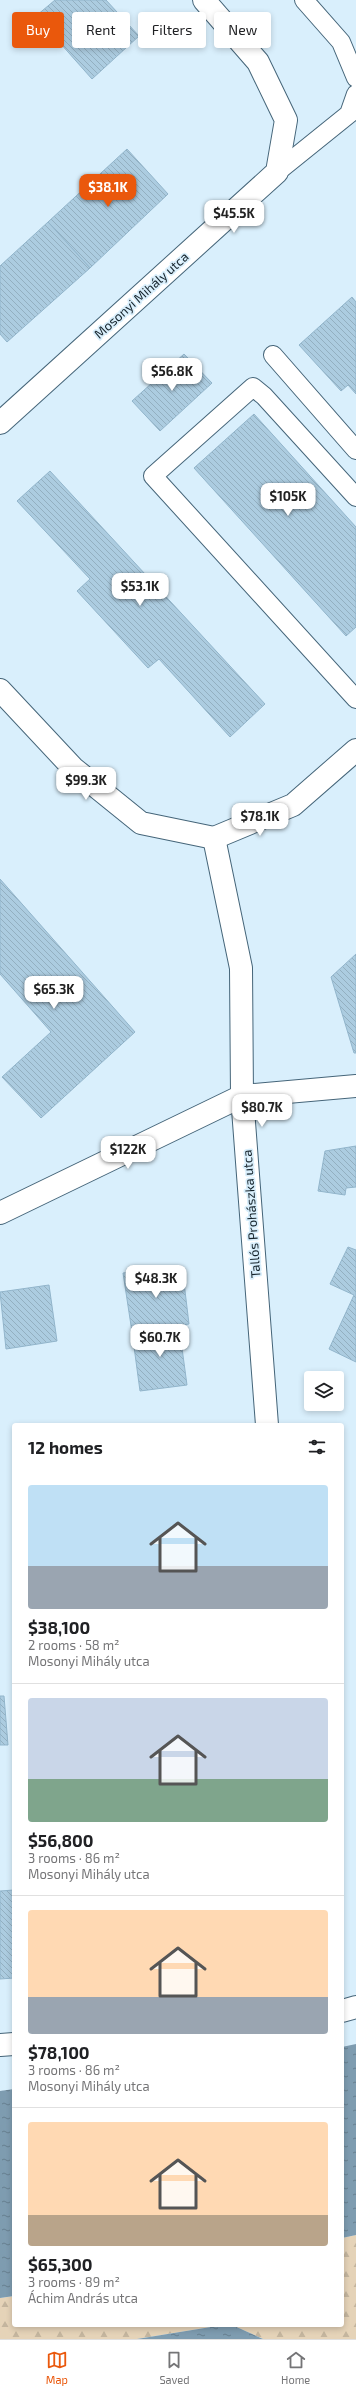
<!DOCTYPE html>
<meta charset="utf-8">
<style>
body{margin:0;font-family:"Exo 2",sans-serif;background:#f2f2f2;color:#202124;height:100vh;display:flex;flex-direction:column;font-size:15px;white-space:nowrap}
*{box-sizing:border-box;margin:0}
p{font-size:13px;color:#757577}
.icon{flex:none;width:22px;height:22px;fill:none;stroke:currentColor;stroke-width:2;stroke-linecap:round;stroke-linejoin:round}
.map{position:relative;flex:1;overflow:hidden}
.panel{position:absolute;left:12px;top:1423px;width:332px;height:904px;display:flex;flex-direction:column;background:#fff;border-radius:4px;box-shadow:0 2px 6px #0003}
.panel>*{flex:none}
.banner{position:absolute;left:12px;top:12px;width:332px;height:36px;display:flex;gap:8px}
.controls{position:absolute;left:304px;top:1371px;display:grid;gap:8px}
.controls a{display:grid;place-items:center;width:40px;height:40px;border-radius:4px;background:#fff;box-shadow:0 2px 6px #0003;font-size:20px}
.price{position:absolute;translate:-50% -34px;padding:0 9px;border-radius:8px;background:#fff;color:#222;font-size:13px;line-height:26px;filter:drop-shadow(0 1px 2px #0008)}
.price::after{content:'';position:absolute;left:50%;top:24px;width:12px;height:9px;margin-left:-6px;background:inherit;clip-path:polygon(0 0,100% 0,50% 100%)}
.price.active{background:#ea580c;color:#fff}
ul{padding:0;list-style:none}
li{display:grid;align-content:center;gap:8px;height:212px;padding:0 16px}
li+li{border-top:1px solid #e0e0e0}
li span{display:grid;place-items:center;height:124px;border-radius:4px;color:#555}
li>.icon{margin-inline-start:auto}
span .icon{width:72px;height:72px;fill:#fffc;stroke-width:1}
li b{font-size:17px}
h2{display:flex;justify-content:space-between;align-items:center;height:48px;padding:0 16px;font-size:17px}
.chip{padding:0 14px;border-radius:4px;background:#fff;box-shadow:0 2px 6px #0003;font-size:14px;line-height:36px}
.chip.active{background:#ea580c;color:#fff}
.menu{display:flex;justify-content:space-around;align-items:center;height:56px;border-top:1px solid #e0e0e0;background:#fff;font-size:11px;color:#757577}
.menu a{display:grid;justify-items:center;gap:2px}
.menu .active{color:#ea580c}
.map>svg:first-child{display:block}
.forest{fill:url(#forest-firs)}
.water{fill:url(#water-ripples)}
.building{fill:url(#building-back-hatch);stroke:#92b5cb}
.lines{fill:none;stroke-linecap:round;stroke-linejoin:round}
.service-casing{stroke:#456579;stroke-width:20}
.minor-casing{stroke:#456579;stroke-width:24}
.tertiary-casing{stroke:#456579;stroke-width:24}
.service{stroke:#fff;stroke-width:18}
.minor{stroke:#fff;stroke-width:22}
.tertiary{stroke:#fff;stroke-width:22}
.labels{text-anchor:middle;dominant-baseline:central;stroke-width:3.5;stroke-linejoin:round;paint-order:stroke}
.street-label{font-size:13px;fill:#15232b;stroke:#d9effc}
</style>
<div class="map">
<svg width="356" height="2339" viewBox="0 0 356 2339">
<defs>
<pattern id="forest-firs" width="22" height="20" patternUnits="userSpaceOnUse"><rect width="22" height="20" fill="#e5d3b8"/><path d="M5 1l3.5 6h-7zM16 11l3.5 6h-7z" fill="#c4b59e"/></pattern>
<pattern id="water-ripples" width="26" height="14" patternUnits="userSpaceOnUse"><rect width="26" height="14" fill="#7e9cb0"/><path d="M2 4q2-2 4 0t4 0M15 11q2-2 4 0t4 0" fill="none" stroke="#667f8f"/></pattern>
<pattern id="building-back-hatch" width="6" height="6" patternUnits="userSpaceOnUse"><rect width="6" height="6" fill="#accce0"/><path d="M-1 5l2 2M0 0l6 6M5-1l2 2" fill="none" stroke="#93afc0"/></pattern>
</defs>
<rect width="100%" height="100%" fill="#d9effc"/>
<!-- forest -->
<g class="forest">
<polygon points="356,2235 356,2339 263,2339 232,2325 342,2325 342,2238"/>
<polygon points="14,2296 14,2325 223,2325 137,2339 0,2339 0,2298"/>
</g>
<!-- water -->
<g class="water">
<polygon points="356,2044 356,2235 342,2238 342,2047"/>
<polygon points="14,2089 14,2296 0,2298 0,2091"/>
<polygon points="223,2325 232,2325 263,2339 137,2339"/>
</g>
<!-- building -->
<g class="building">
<polygon points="55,0 106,0 139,36 92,79 36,16"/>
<polygon points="127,149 168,194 90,268 48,222"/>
<polygon points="48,222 90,268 7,342 0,334 0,266"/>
<polygon points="352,297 356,302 356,394 348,385 341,391 299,345"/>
<polygon points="184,354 212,383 160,431 132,401"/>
<polygon points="254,414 356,527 356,627 346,636 194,468"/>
<polygon points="50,471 265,704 230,737 159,659 148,668 77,591 90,579 17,501"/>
<polygon points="0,879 135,1032 41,1118 2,1077 51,1032 0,974"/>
<polygon points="356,954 356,1053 354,1053 331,977"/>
<polygon points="356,1146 356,1187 346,1188 345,1195 318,1191 325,1151"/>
<polygon points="348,1247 356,1250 356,1362 329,1349 354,1295 330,1284"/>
<polygon points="182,1266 189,1324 132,1332 123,1273"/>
<polygon points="49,1285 57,1341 6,1349 0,1292"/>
<polygon points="179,1326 187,1385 140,1391 132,1332"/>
<polygon points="0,1696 4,1696 8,1745 0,1745"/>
<polygon points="14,1890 14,1978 0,1979 0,1891"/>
</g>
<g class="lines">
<!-- service casing -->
<g class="service-casing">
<g id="service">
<polyline points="304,0 341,42 356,78"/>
<polyline points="277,172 349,114 356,94"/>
<polyline points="273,355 356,450"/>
<polyline points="356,497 264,396 253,387 153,476 356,699"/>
</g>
</g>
<!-- minor casing -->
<g class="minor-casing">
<g id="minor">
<polyline points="0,423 277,172 286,120 258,62 204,0"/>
<polyline points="214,838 241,968 242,1096 267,1425"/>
<polyline points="0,1213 242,1096 356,1086"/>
<polyline points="342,2011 356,2007"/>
<polyline points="0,2045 14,2044"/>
</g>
</g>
<!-- tertiary casing -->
<g class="tertiary-casing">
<polyline id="tertiary" points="0,690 73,768 141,823 214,838 293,805 356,750"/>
</g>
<!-- service -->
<use href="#service" class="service"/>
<!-- minor -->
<use href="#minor" class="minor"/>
<!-- tertiary -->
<use href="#tertiary" class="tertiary"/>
</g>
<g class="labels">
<!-- street labels -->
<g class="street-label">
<text transform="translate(141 295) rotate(-42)">Mosonyi Mihály utca</text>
<text transform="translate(251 1214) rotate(-94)">Tallós Prohászka utca</text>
</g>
</g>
</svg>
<div class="controls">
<a><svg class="icon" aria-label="layers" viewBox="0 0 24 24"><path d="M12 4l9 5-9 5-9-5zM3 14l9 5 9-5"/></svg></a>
</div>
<b class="price active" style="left:108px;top:208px">$38.1K</b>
<b class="price" style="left:234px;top:234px">$45.5K</b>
<b class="price" style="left:172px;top:392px">$56.8K</b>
<b class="price" style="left:288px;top:517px">$105K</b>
<b class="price" style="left:140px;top:607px">$53.1K</b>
<b class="price" style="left:86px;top:801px">$99.3K</b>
<b class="price" style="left:260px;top:837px">$78.1K</b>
<b class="price" style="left:54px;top:1010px">$65.3K</b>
<b class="price" style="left:262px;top:1128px">$80.7K</b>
<b class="price" style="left:128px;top:1170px">$122K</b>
<b class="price" style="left:156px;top:1299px">$48.3K</b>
<b class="price" style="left:160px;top:1358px">$60.7K</b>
<div class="banner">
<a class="chip active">Buy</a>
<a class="chip">Rent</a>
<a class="chip">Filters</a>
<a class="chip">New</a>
</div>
<section class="panel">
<h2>12 homes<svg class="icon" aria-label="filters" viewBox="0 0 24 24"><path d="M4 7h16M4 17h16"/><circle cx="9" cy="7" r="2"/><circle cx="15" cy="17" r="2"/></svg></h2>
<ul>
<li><span style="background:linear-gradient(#bfe0f5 65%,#9aa5b1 0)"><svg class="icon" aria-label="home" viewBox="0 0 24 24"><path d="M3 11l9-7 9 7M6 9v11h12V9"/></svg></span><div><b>$38,100</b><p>2 rooms · 58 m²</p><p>Mosonyi Mihály utca</p></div></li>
<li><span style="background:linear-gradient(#c9d6e8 65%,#7fa58c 0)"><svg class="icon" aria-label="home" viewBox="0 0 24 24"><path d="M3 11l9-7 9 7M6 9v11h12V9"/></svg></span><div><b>$56,800</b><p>3 rooms · 86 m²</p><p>Mosonyi Mihály utca</p></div></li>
<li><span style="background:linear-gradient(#ffd9b3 70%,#9aa5b1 0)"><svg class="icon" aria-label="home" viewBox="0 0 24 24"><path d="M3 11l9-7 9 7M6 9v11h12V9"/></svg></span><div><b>$78,100</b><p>3 rooms · 86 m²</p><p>Mosonyi Mihály utca</p></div></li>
<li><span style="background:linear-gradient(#ffd9b3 75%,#b9a48a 0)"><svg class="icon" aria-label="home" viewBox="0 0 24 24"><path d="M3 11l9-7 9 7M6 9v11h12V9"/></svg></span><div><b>$65,300</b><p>3 rooms · 89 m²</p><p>Áchim András utca</p></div></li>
</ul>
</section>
</div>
<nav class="menu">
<a class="active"><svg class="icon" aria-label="map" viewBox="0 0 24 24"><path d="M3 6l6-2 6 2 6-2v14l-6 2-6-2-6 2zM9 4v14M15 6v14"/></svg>Map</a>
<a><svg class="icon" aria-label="saved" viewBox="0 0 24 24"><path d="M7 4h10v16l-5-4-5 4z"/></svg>Saved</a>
<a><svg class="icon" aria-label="home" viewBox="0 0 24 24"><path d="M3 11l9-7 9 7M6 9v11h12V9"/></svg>Home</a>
</nav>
